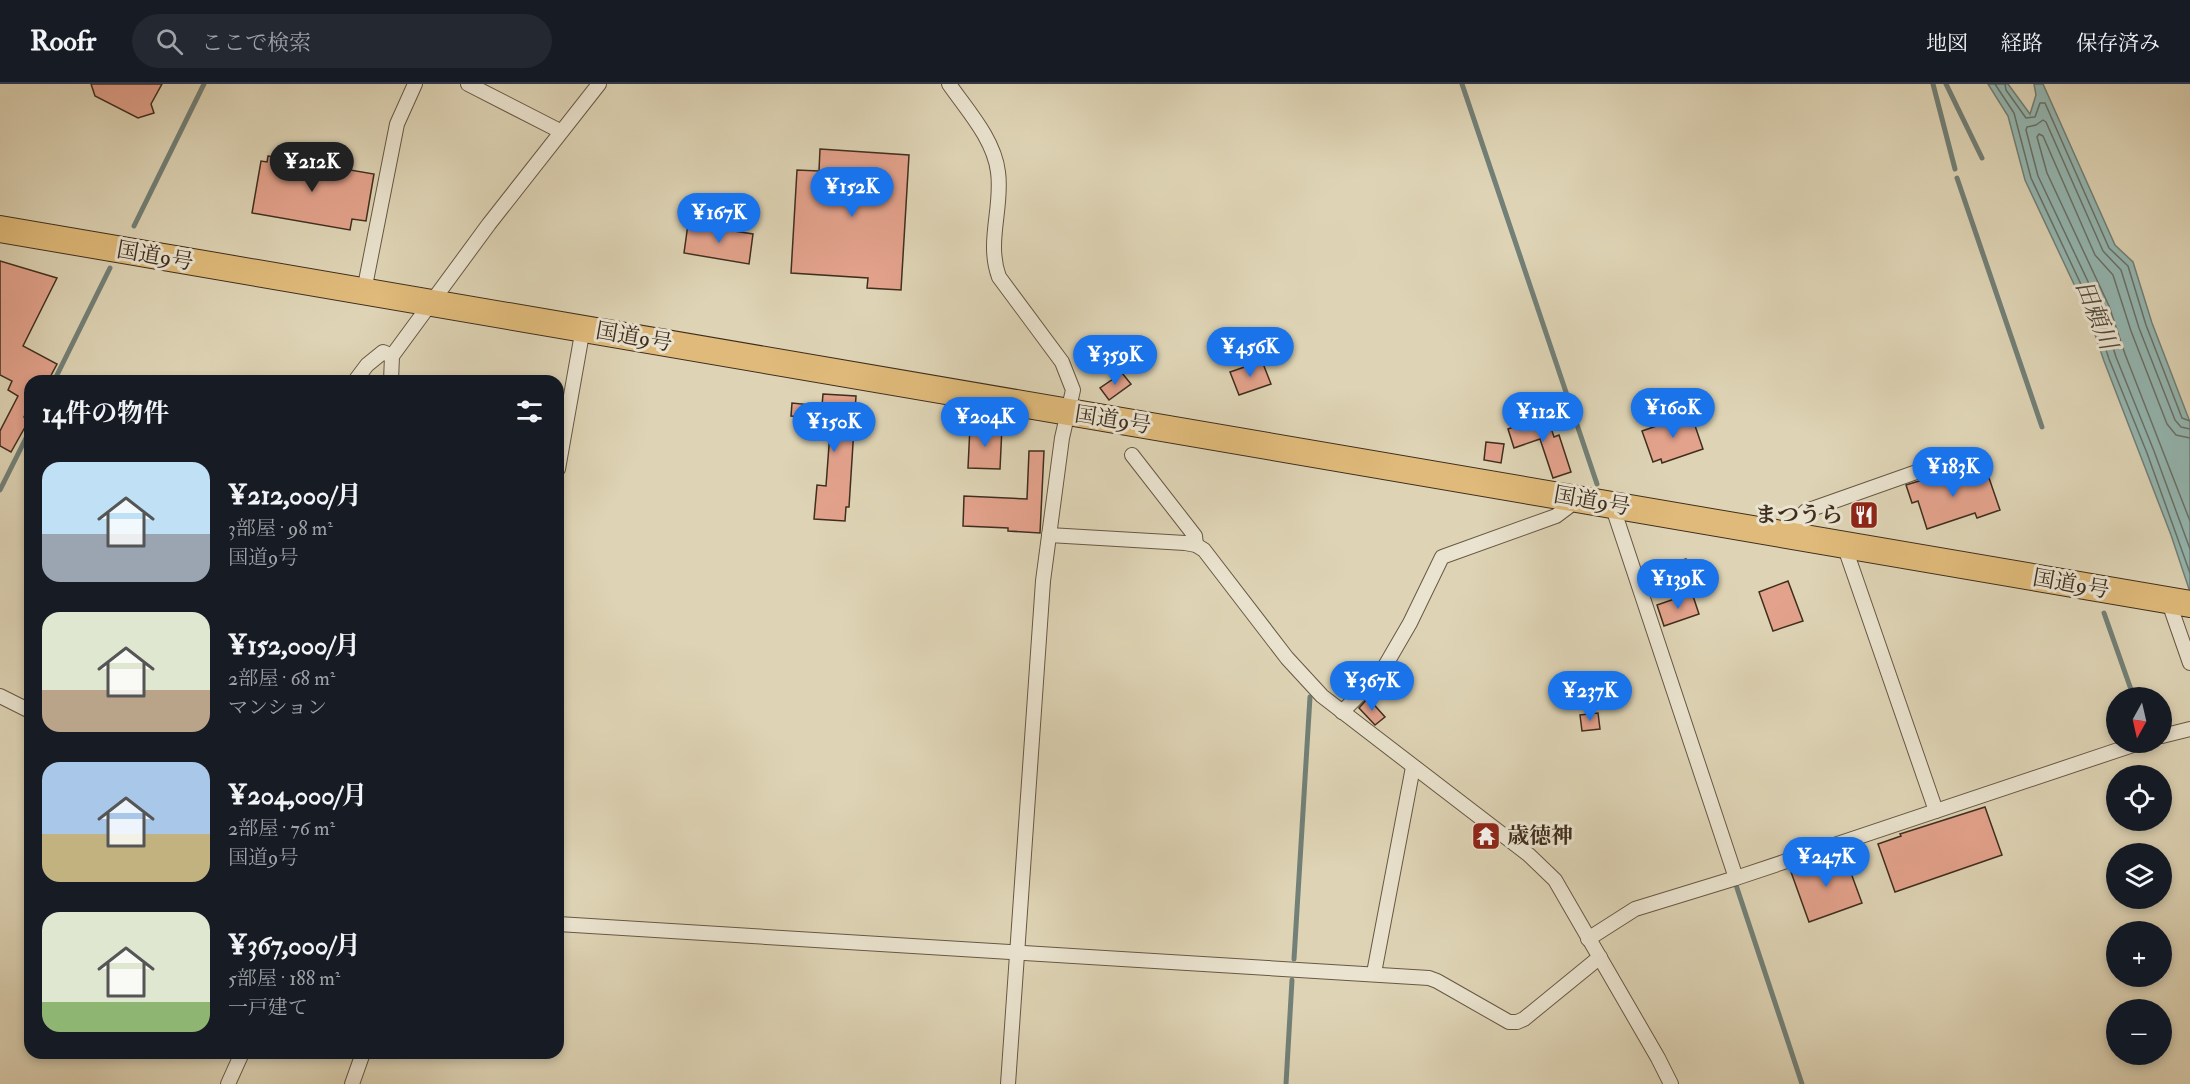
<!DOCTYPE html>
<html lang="ja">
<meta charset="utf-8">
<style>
body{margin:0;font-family:"IM FELL Double Pica","Noto Serif JP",serif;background:#242831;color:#f1f3f6;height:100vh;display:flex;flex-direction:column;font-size:22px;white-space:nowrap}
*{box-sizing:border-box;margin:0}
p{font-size:20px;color:#9ea1a6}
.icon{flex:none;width:33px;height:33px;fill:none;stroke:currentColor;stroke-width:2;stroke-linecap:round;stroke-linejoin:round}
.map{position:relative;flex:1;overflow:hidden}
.side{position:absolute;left:24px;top:291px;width:540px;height:684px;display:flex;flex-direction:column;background:#171b24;border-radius:18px;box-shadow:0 3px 9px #0003}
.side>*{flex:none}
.needle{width:39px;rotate:188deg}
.tools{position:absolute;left:2106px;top:603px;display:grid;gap:12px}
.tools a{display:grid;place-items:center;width:66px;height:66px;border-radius:50%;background:#171b24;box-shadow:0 3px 9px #0003;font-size:30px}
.price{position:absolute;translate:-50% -51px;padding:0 14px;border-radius:21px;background:#1a73e8;color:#fff;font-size:20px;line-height:39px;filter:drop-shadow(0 2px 3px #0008)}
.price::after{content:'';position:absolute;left:50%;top:36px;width:18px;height:14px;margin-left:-9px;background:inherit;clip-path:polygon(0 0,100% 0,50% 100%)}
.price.on{background:#222;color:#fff}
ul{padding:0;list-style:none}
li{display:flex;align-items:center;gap:18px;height:150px;padding:0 18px}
li span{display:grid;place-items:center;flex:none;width:168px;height:120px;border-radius:18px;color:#555}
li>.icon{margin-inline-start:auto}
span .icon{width:72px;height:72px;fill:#fffc;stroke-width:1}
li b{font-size:26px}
h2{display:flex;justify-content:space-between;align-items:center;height:72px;padding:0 18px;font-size:26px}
header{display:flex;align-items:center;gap:36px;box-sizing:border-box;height:84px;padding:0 30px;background:#171b24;border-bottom:2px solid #363941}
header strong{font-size:28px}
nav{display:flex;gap:33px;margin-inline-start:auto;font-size:21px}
.search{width:420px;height:54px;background:#242831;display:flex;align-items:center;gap:15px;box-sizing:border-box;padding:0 21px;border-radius:33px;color:#9ea1a6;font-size:22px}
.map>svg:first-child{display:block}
.water{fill:#94b7b2;stroke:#728077;stroke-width:1.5}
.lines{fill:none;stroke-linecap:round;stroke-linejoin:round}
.shore{stroke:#6a7268;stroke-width:1.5}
.stream{stroke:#728077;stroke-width:5}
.building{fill:#e3a28c;stroke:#3f2e1e;stroke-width:1.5}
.street-casing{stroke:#675844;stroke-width:16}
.highway-casing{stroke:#3f2e1e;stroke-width:28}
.street{stroke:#eae3cf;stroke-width:14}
.highway{stroke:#dfba7a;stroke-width:26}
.labels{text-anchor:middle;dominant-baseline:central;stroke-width:6;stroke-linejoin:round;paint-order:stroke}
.street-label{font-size:22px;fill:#3f2e1e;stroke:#eae3cf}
.poi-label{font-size:22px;font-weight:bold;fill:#3f2e1e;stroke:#eae3cf;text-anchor:end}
.water-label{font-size:24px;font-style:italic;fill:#50493c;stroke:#eae3cf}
</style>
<header>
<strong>Roofr</strong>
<div class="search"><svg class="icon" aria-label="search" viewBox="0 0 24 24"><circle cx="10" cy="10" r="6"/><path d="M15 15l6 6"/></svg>ここで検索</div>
<nav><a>地図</a><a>経路</a><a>保存済み</a></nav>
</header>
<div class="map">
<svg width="2190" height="1000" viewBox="0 0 2190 1000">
<rect width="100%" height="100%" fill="#ded4b5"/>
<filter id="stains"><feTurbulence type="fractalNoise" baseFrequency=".00333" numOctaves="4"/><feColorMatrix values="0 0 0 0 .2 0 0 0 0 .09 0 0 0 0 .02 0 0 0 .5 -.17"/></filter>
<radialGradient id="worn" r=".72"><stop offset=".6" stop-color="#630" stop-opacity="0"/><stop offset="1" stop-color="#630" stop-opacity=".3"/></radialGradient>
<!-- water -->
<polygon class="water" points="1988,0 2008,0 2030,30 2036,11 2034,0 2043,0 2115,161 2133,178 2152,239 2190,338 2190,508 2171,451 2104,277 2088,230 2025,96 2008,32"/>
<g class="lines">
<!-- shore -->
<g class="shore">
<polyline points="1995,0 2014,29 2031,94 2094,228 2109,275 2147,369 2190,489"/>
<polyline points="2005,0 2006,6 2026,34 2035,33 2040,19 2045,19 2109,164 2128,182 2146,241 2182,334 2190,337"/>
<polyline points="2190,345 2181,343 2175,336 2139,244 2121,186 2103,167 2046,38 2043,36 2036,41 2027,43 2026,46 2038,92 2101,225 2116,273 2154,367 2190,465"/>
<polyline points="2190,354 2176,351 2167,340 2131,247 2113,191 2095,171 2043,52 2039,50 2037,53 2047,89 2109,222 2125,270 2190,437"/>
</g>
<!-- stream -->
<g class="stream">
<polyline points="1462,0 1597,400"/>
<polyline points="1933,0 1955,85"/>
<polyline points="1946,0 1982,74"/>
<polyline points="1957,94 2042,343"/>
<polyline points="134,142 204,0"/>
<polyline points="54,297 110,184"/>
<polyline points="0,406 30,346"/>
<polyline points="2104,529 2134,614"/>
<polyline points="1736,801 1802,1000"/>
<polyline points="1294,875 1310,613"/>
<polyline points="1286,1000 1292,896"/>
</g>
</g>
<!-- building -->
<g class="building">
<polygon points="91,0 162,0 151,20 154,29 138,34 95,12"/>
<polygon points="820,65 909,71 901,206 867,204 868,194 791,189 797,86 819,87"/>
<polygon points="268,72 374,90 366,137 352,135 350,146 252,129 261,77 267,78"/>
<polygon points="688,140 753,150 749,180 684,169"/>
<polygon points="0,177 57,194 23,262 57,280 48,297 30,297 30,321 24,333 29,336 11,368 0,362 0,347 18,312 8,306 12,297 0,291"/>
<polygon points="1262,277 1271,300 1239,311 1230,288"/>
<polygon points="1122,289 1131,300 1109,316 1100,304"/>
<polygon points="823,310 856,312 849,423 846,423 845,437 814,435 817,401 826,402 830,348 821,348 822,334 791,332 792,319 822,322"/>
<polygon points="1691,330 1703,365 1662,379 1661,375 1653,378 1642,347"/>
<polygon points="1538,334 1548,335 1554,353 1559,351 1571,388 1553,394 1540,355 1514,364 1508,345"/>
<polygon points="970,342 1002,343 1000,385 968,384"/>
<polygon points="1486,358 1504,360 1501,379 1484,376"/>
<polygon points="1029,367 1044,367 1040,449 1008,447 1008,444 963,442 964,412 1027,415"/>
<polygon points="1976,384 1981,397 1989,394 2000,426 1977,434 1975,429 1927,445 1918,417 1912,419 1906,401 1939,391 1941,395"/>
<polygon points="1686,475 1690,488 1674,494 1670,480"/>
<polygon points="1788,497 1803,537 1773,547 1759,508"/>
<polygon points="1692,509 1699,530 1664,542 1657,521"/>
<polygon points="1368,614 1385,633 1375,641 1359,624"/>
<polygon points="1598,629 1600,645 1582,647 1580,631"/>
<polygon points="1985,723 2002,771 1895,808 1878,760 1901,752 1900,750"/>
<polygon points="1844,770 1862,819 1809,838 1791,788"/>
</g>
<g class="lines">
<!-- street casing -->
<g class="street-casing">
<g id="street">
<polyline points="468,0 560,47"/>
<path d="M949 0C967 26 994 55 998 88 1003 123 986 158 999 193L1062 278 1073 306 1062 354 1043 497 1008 1000"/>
<polyline points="364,207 397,40 415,0"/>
<polyline points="355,297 367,281 383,268 392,272"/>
<polyline points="391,297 392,272 489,140 599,0"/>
<polyline points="1132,371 1195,452 1196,461"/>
<polyline points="558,385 583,244"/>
<polyline points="1612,421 1736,794"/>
<polyline points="1049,451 1185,459 1196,461 1204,466 1287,574 1322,612 1529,771 1555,796 1658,974 1671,1000"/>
<polyline points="1796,453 1799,434 1806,427 1925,385"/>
<polyline points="1844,461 1936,727"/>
<polyline points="2168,516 2190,579"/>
<polyline points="0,612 30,627"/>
<polyline points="1342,628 1381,589 1410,539 1442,473 1556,432 1568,423 1571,413"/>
<polyline points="2162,652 2190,645"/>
<polyline points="558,840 1429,894 1437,897 1509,938 1517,938 1524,935 1600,873"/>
<polyline points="1588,855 1635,825 1736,794 2142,658"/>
<polyline points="1374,889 1413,683"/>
<polyline points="228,1000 242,969"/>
<polyline points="352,1000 363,969"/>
</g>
</g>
<!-- highway casing -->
<g class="highway-casing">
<polyline id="highway" points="0,145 2190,520"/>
</g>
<!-- street -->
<use href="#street" class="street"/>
<!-- highway -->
<use href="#highway" class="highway"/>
</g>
<!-- icons -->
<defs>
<g id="restaurant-square" transform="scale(1.5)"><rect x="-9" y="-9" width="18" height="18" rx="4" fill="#8f2418" stroke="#eae3cf"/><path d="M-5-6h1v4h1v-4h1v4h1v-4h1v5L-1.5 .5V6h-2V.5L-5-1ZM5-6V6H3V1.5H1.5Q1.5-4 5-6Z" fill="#fff"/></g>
<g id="temple-square" transform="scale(1.5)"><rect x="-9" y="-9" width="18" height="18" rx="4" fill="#8f2418" stroke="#eae3cf"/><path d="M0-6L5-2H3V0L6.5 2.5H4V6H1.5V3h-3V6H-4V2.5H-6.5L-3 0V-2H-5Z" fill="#fff"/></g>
</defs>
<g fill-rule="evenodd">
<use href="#restaurant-square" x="1864" y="431"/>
<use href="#temple-square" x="1486" y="752"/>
</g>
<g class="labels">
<!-- street labels -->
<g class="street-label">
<text transform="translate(155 172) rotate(10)">国道9号</text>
<text transform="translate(634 253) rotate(10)">国道9号</text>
<text transform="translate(1113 336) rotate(9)">国道9号</text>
<text transform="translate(1592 417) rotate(10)">国道9号</text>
<text transform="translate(2071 500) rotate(10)">国道9号</text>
</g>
<!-- poi labels -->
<g class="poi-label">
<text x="1843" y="431">まつうら</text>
<text x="1507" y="752" text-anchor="start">歳徳神</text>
</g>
<!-- water labels -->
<g class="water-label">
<text transform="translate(2096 231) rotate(68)">田頼川</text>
</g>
</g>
<rect width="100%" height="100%" filter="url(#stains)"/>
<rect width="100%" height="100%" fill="url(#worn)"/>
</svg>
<div class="tools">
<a><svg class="needle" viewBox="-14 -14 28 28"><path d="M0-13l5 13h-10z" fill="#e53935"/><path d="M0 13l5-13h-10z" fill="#9ea1a6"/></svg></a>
<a><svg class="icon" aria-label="locate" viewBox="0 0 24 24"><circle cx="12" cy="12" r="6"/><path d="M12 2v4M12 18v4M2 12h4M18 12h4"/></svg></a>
<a><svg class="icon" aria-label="layers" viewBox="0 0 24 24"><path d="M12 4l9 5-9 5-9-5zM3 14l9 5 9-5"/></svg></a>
<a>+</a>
<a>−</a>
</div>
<b class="price on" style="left:312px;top:109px">¥212K</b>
<b class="price" style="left:852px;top:134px">¥152K</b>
<b class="price" style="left:719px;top:160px">¥167K</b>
<b class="price" style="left:1250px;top:294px">¥456K</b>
<b class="price" style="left:1115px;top:302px">¥359K</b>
<b class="price" style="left:1673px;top:355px">¥160K</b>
<b class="price" style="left:1543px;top:359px">¥112K</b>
<b class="price" style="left:985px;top:364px">¥204K</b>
<b class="price" style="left:834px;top:369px">¥150K</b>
<b class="price" style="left:1953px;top:414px">¥183K</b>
<b class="price" style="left:1678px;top:526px">¥139K</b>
<b class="price" style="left:1372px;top:628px">¥367K</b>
<b class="price" style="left:1590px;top:638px">¥237K</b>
<b class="price" style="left:1826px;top:804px">¥247K</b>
<section class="side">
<h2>14件の物件<svg class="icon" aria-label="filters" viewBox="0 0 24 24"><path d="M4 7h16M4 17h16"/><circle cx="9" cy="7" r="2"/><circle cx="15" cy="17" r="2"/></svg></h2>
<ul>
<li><span style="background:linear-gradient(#bfe0f5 60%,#9aa5b1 0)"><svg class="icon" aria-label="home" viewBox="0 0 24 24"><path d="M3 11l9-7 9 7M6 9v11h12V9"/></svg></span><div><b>¥212,000/月</b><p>3部屋 · 98 m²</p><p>国道9号</p></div></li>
<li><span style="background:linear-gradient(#dfe7d0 65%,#b9a48a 0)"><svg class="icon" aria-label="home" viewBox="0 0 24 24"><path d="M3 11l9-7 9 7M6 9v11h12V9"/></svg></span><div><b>¥152,000/月</b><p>2部屋 · 68 m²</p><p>マンション</p></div></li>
<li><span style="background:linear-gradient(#a9c7e8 60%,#c2b280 0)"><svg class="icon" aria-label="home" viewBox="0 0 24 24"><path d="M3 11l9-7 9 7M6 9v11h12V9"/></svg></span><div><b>¥204,000/月</b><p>2部屋 · 76 m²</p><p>国道9号</p></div></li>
<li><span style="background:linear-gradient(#dfe7d0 75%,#8fb573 0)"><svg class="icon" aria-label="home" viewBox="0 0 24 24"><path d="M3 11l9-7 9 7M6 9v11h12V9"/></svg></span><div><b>¥367,000/月</b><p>5部屋 · 188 m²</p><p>一戸建て</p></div></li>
</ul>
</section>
</div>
